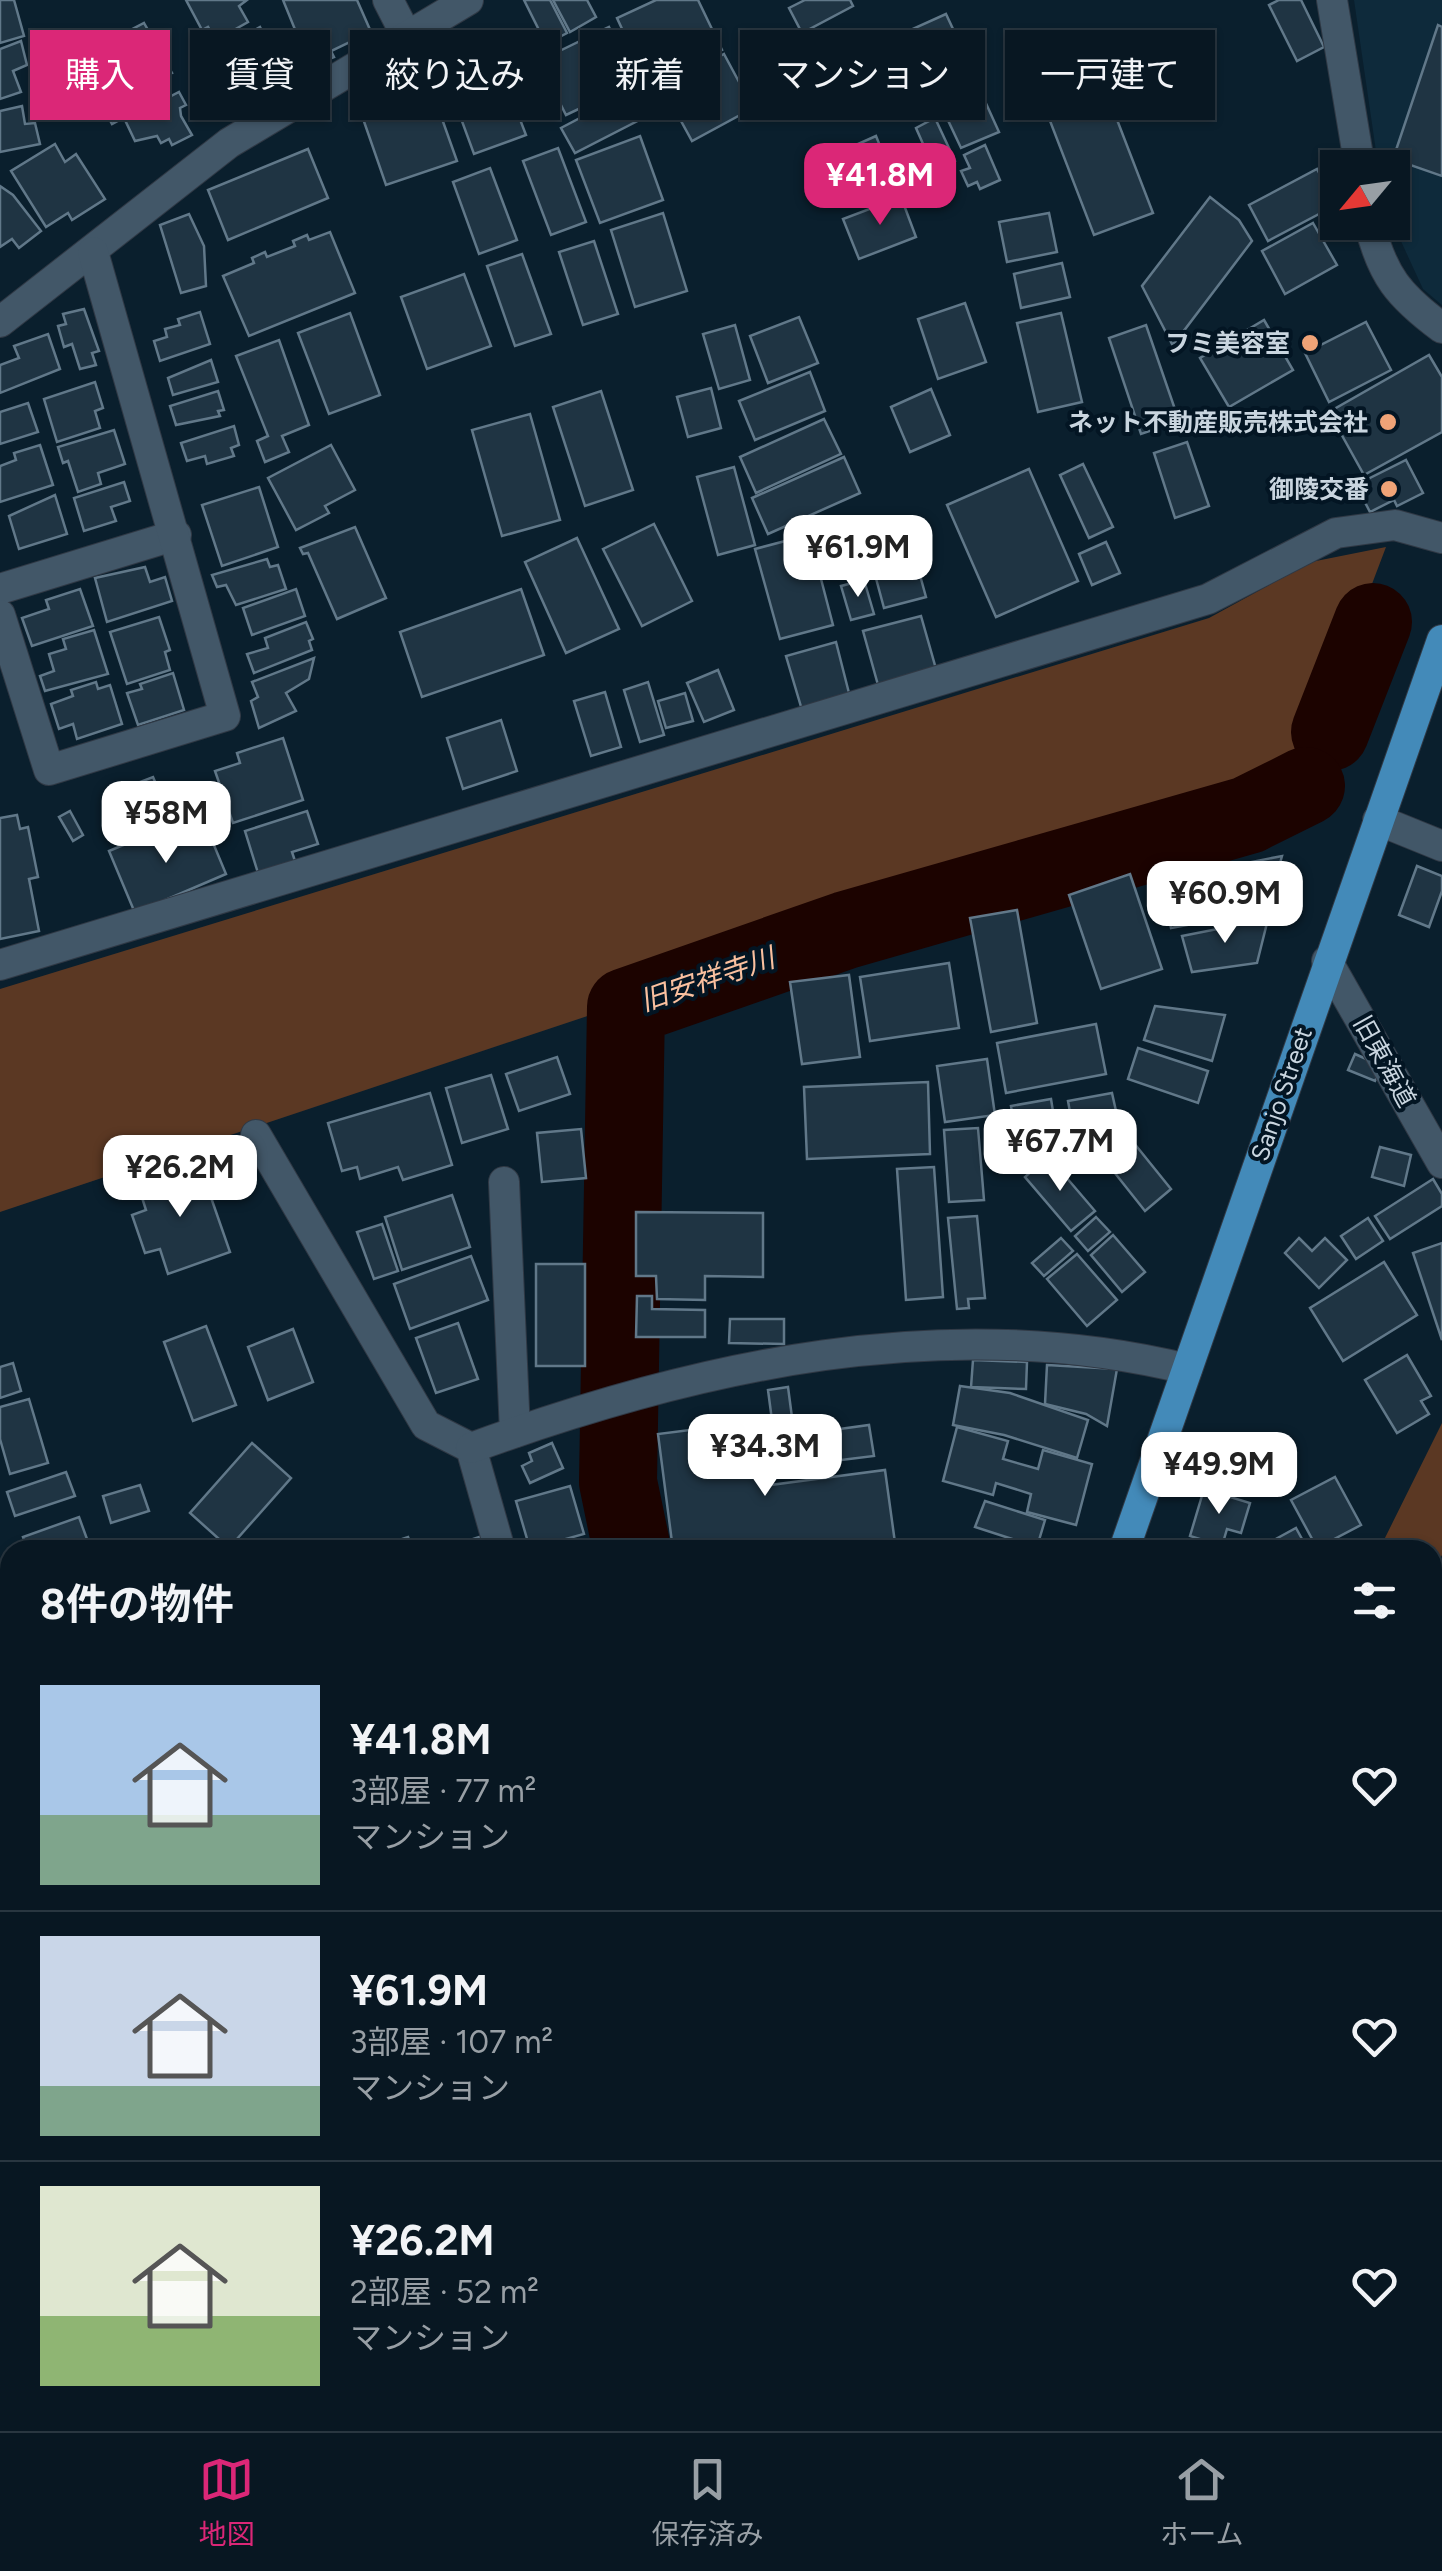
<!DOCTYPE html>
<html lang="ja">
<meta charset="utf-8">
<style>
body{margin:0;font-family:Figtree,"Noto Sans JP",sans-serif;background:#16242f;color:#f1f3f6;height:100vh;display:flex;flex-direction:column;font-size:38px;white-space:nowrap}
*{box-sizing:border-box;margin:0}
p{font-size:32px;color:#989fa5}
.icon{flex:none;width:55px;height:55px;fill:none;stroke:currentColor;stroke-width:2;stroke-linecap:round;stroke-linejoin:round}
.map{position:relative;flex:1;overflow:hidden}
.drawer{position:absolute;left:0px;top:1540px;width:1442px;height:892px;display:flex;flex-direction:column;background:#081722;border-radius:30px 30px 0 0;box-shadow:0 2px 8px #0004,0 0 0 2px #293640}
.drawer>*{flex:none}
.top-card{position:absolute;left:30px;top:30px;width:1382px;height:90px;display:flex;gap:20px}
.needle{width:65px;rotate:241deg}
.tools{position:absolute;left:1320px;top:150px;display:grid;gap:20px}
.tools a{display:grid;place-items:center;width:90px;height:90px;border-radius:0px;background:#081722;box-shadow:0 2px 8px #0004,0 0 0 2px #293640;font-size:50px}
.price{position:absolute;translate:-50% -85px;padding:0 22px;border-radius:20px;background:#fff;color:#222;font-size:32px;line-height:65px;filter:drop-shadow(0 2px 5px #0008)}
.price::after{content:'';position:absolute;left:50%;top:60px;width:30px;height:22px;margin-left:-15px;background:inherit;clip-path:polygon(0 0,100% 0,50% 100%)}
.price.current{background:#db2777;color:#fff}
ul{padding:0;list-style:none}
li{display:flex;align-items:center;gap:30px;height:250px;padding:0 40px}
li+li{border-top:2px solid #293640}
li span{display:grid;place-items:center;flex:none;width:280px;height:200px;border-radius:0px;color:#555}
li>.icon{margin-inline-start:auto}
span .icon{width:120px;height:120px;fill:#fffc;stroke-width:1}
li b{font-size:42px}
h2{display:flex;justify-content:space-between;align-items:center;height:120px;padding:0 40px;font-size:42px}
.chip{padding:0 35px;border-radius:0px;background:#081722;box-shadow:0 2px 8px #0004,0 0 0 2px #293640;font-size:35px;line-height:90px}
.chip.current{background:#db2777;color:#fff}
.tab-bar{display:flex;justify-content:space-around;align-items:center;height:140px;border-top:2px solid #293640;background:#081722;font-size:28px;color:#989fa5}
.tab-bar a{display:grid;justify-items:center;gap:5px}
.tab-bar .current{color:#db2777}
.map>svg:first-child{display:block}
.built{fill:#0e2a3b}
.green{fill:#5b3823}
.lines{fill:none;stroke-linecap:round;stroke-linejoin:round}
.river{stroke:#1c0300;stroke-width:78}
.building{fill:#1f3443;stroke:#617889;stroke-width:2.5}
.minor-casing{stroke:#303945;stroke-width:32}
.major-casing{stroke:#303945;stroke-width:32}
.minor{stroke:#425768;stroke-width:30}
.major{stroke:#438ab9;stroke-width:30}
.poi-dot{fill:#efa377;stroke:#031523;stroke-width:4}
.labels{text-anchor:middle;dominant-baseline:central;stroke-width:8;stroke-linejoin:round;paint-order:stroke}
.poi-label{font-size:25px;font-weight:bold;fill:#c9d5df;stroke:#031523;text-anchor:end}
.street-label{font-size:25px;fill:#c9d5df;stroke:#031523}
.water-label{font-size:28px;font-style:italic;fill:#fac09f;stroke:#031523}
</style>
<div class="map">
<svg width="1442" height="2431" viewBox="0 0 1442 2431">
<rect width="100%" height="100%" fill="#0a1f2d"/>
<!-- built -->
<polygon class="built" points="1354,0 1442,0 1442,305 1423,289 1394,226 1392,168 1379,167 1377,158"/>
<!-- green -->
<g class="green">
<polygon points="1386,547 1298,779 0,1212 0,989 1209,618 1311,562"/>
<polygon points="1442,1423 1442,1555 1433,1573 1432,1550 1379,1550"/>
<polygon points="0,1578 10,1610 10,2422 38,2423 34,2431 0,2431"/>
</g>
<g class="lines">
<!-- river -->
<g class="river">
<polyline points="1330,732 1373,622"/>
<polyline points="632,1550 618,1482 626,1007 846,930 1248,815 1306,786"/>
</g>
</g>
<!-- building -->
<g class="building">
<polygon points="0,0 14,0 24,36 0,43"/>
<polygon points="186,0 247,0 239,6 248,22 216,40 208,27 202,30"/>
<polygon points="283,0 357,0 371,32 331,51 334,57 317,64 311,51 305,54"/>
<polygon points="524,0 550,0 567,33 546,44"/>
<polygon points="553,0 587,0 596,17 570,32"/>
<polygon points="656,0 698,0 722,50 648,85 617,18"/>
<polygon points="805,0 850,0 853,6 802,33 789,8"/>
<polygon points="1279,0 1301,0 1324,47 1297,61 1269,5"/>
<polygon points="946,14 967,59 929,76 908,31"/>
<polygon points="144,23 152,37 143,41 150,55 94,84 85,54"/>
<polygon points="1438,25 1442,27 1442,176 1393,159"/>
<polygon points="260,27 269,44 262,48 285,87 244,111 233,90 227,93 206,57"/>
<polygon points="609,27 636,82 566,115 539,61"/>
<polygon points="793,33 823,94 797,107 768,45"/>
<polygon points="477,34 488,63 445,79 434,49"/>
<polygon points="21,41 27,65 13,71 21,92 0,99 0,49"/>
<polygon points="1089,47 1153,213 1094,235 1030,69"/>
<polygon points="724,54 753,108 692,141 663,88"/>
<polygon points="163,58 172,73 158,80 166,95 112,124 96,94"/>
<polygon points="503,75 526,135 474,154 452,94"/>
<polygon points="430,85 457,161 386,185 360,110"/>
<polygon points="639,87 653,113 575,153 561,128"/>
<polygon points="179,92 186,105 180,108 181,116 192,135 172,145 169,139 161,143 157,136 135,141 125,120"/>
<polygon points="984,99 999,132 961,148 946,116"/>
<polygon points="22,106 25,124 35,123 40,144 0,152 0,111"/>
<polygon points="935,118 955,161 935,171 916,128"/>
<polygon points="640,136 663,200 600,223 576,160"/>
<polygon points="876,136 893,178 837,202 820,161"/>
<polygon points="55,144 65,162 76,154 105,199 72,220 68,213 46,227 11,171"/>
<polygon points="985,145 1000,180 980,189 977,182 968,186 961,171 970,168 964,155"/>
<polygon points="558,148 586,222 551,235 523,161"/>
<polygon points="308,149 328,198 228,240 208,190"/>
<polygon points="490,168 517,240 479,254 453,182"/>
<polygon points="1317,169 1336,205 1268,241 1249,205"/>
<polygon points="0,186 13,195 41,231 19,248 12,239 0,247"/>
<polygon points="901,197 916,237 859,259 843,219"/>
<polygon points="1210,197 1239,220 1252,241 1183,332 1187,336 1172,344 1142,286"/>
<polygon points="663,213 687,291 635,307 611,230"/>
<polygon points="1049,213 1057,252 1007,262 999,222"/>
<polygon points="189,214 204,246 206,286 181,293 160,225"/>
<polygon points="1313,223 1337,265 1285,294 1262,251"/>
<polygon points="330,232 355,293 249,336 223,276 254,263 252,258 265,252 267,257 295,246 293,241 307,235 309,240"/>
<polygon points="594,241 618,314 583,325 559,252"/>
<polygon points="522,254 551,334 515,346 487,266"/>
<polygon points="1062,263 1070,297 1021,308 1014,274"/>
<polygon points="464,274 491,346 427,369 401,297"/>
<polygon points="965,303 986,362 938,379 918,319"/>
<polygon points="84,309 99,351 92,353 96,365 80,369 72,344 64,347 58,326 66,324 63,314"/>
<polygon points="200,312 210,344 160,361 154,341 167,337 165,329 180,325 178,319"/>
<polygon points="350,313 380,395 329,414 298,333"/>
<polygon points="1061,313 1082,402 1038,412 1017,323"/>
<polygon points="799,317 818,363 768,383 750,336"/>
<polygon points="1264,320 1293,370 1229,407 1200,358"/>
<polygon points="1366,322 1391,370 1329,402 1305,353"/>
<polygon points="735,325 750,380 719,389 703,334"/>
<polygon points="1146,325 1179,421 1141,434 1109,338"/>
<polygon points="48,334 60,369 0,393 0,365 19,358 14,346"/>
<polygon points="279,340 309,425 282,436 289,452 265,462 257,441 268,436 236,356"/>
<polygon points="1429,355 1442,377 1442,432 1364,475 1329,412"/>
<polygon points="211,360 218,382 173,395 168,378"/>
<polygon points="810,372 825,411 755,440 739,401"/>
<polygon points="95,382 103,408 95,411 100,428 57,442 44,399"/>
<polygon points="711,388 721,428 688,437 677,397"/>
<polygon points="931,389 950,435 910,452 891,407"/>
<polygon points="218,391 224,410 218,411 220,416 176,425 170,406"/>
<polygon points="601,391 633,490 585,506 553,407"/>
<polygon points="28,403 38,432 0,444 0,412"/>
<polygon points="530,414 560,520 502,536 472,430"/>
<polygon points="824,419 841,454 756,493 740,457"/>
<polygon points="234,426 239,445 231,448 234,456 207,464 205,456 187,461 181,443"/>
<polygon points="114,430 125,464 98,473 101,484 78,492 68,461 63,463 58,447"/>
<polygon points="1187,442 1209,506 1175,518 1154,453"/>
<polygon points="40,445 53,485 0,502 0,466 16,460 14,453"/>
<polygon points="331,445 355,490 325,506 329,513 296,530 268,478"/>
<polygon points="844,457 860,493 768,534 752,498"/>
<polygon points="1406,460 1423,493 1397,506 1394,500 1370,512 1356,485"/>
<polygon points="1083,464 1113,527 1089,538 1060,475"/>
<polygon points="734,467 755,545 718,555 697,477"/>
<polygon points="1029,469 1078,581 996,617 947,505"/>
<polygon points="124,482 130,501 111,507 116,521 84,531 74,498"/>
<polygon points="259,487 278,547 222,566 202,505"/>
<polygon points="55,495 67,534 19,549 9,516"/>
<polygon points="865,520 877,564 821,579 833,625 780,639 755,549"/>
<polygon points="654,524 692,601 642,626 603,549"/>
<polygon points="355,527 386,598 337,619 308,553 303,554 300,548"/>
<polygon points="577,538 619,629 566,653 525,562"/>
<polygon points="910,539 926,597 884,608 874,571 886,568 880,547"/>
<polygon points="1106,542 1120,573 1092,585 1079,554"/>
<polygon points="267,559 270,567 278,565 286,589 236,605 226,585 217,587 212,575"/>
<polygon points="145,567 150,582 165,577 172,601 107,622 95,578"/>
<polygon points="864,580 874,614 851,620 841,586"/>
<polygon points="80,589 93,626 32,646 22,618 49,609 46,600"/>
<polygon points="296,589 305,616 252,635 243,608"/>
<polygon points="521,589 544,655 422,697 400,632"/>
<polygon points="921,616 936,669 878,685 863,631"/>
<polygon points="159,617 170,650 165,652 170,670 127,684 110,632"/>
<polygon points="306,622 313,639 309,641 312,650 254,673 247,654 268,648 265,638"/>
<polygon points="94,630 108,674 45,691 40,676 54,671 49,654 66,649 63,639"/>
<polygon points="836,642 850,697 802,710 786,656"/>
<polygon points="314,658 309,679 286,693 296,711 259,728 251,701 258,697 252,682"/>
<polygon points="718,670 734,710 704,722 687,683"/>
<polygon points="173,673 184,710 138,725 127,693 142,689 140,684"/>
<polygon points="96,682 98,689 110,685 122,724 77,739 73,724 59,729 51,704 73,696 71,690"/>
<polygon points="648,682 664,735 640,742 624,690"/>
<polygon points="605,692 621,747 591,756 574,701"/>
<polygon points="685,693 693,721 666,728 658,701"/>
<polygon points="501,720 517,771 463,789 447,738"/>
<polygon points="283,738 303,800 233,823 215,771 240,763 237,753"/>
<polygon points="153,777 164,803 146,810 135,784"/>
<polygon points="70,811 83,835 73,841 59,817"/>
<polygon points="307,811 318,844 292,852 295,861 258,873 245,831"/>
<polygon points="17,815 20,829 28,827 38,877 29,879 39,931 0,939 0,818"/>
<polygon points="206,826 226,874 135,913 109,851 157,831 160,836 180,827 184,836"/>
<polygon points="1282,856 1267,910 1171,928 1160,880"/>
<polygon points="1417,866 1442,876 1442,891 1429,927 1399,915"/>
<polygon points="1130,874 1162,969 1101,989 1069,895"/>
<polygon points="1017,910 1037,1023 991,1032 970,918"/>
<polygon points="1268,919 1257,963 1192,972 1182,936"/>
<polygon points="949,963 959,1028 870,1041 860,977"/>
<polygon points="849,975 860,1057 802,1064 790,982"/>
<polygon points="1155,1006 1225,1015 1212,1061 1144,1040"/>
<polygon points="1096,1024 1106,1074 1006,1093 997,1043"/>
<polygon points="1138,1048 1208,1071 1198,1103 1128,1079"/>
<polygon points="1355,1054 1382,1066 1375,1081 1348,1070"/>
<polygon points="557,1057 570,1094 519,1111 506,1074"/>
<polygon points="987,1059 995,1115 945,1122 937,1066"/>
<polygon points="491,1075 508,1129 462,1143 446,1088"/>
<polygon points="928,1082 930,1154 807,1159 804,1087"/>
<polygon points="430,1093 452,1165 403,1180 398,1167 360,1179 357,1167 342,1171 328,1123"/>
<polygon points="1112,1093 1118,1120 1073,1129 1068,1101"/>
<polygon points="1051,1099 1057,1136 1017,1142 1011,1106"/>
<polygon points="1121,1127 1171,1189 1145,1211 1095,1148"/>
<polygon points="978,1128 984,1200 949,1202 944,1130"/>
<polygon points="581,1129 586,1178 542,1182 537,1133"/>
<polygon points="1380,1147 1411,1155 1404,1186 1372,1177"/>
<polygon points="1048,1156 1095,1211 1071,1231 1025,1177"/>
<polygon points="199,1163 230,1252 168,1274 160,1249 145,1253 132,1215 146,1210 138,1185"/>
<polygon points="934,1167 943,1297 906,1300 897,1169"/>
<polygon points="1433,1179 1442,1194 1442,1206 1390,1239 1375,1216"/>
<polygon points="452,1195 470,1247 402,1270 385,1217"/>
<polygon points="636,1212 763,1213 763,1277 705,1276 705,1300 657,1299 656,1276 636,1276"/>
<polygon points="977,1216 985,1298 968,1299 969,1308 957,1309 948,1218"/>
<polygon points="1096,1217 1110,1232 1088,1251 1075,1236"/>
<polygon points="1368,1218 1383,1241 1356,1259 1341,1236"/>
<polygon points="382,1224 398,1271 374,1279 357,1232"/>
<polygon points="1113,1235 1145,1272 1122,1292 1091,1255"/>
<polygon points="1061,1238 1073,1251 1044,1276 1032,1263"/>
<polygon points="1299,1238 1312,1251 1325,1238 1347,1260 1319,1288 1285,1253"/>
<polygon points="1442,1243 1442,1340 1413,1253"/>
<polygon points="1077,1254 1117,1300 1087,1326 1047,1279"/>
<polygon points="471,1256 488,1300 410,1329 394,1284"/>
<polygon points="1384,1262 1417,1315 1343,1361 1310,1308"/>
<rect x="536" y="1264" width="49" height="102"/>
<polygon points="637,1296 652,1296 652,1309 705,1310 705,1337 636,1337"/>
<polygon points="730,1319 784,1319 784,1344 729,1343"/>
<polygon points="458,1323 478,1379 436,1393 416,1338"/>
<polygon points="206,1326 236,1405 193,1421 164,1342"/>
<polygon points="293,1329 313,1382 268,1400 248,1347"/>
<polygon points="1407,1355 1431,1396 1421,1401 1429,1414 1397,1433 1365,1380"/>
<polygon points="973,1360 1027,1362 1026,1389 971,1387"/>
<polygon points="13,1363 21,1391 0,1398 0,1367"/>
<polygon points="1047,1365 1117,1369 1107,1426 1086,1414 1045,1404"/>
<polygon points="960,1386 1010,1393 1088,1420 1077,1458 1004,1435 953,1425"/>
<polygon points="788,1387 793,1425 773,1428 768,1390"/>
<polygon points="29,1399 48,1463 10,1474 0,1439 0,1407"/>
<polygon points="762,1421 770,1485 885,1470 896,1550 673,1550 658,1434"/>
<polygon points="869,1425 874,1456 808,1464 803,1434"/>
<polygon points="957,1427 1008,1441 1003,1459 1038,1469 1043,1450 1092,1464 1076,1525 1027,1512 1031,1494 996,1483 993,1495 943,1481"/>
<polygon points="252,1443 291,1478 229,1548 190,1513"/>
<polygon points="552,1443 563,1468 530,1483 522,1466 532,1461 529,1453"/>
<polygon points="66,1472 75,1496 15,1516 7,1492"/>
<polygon points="1335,1477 1361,1525 1317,1548 1291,1500"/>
<polygon points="140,1485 149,1511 111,1523 103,1496"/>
<polygon points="570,1486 584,1534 530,1549 516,1501"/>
<polygon points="1204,1489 1250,1503 1241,1533 1227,1529 1222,1546 1190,1536"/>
<polygon points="985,1501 1045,1520 1037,1547 975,1527"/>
<polygon points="79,1517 91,1550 28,1550 23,1537"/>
<polygon points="1296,1528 1308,1550 1279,1550 1274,1540"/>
<polygon points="408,1537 413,1550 375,1550 375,1548"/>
<polygon points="479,1537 483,1550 439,1550"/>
<polygon points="1442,1823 1442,1878 1432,1859 1432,1827"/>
<polygon points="1442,1971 1442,2016 1432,2022 1432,1977"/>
<polygon points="1441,2222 1442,2261 1432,2266 1432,2227"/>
<polygon points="1442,2301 1442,2349 1432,2354 1432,2306"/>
<rect x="592" y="2422" width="88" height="9"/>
<polygon points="707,2422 788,2422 787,2431 707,2431"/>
<polygon points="1195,2422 1266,2422 1270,2431 1178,2431"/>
</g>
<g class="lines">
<!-- minor casing -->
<g class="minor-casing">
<g id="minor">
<polyline points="388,0 407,37"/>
<polyline points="1332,0 1360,168"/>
<path d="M1369 222C1382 276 1399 296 1442 328"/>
<polyline points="0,322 229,143 468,0"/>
<polyline points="0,589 176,535"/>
<polyline points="0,615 49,770 225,716 93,252"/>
<polyline points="1378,820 1442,846"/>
<polyline points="1327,961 1442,1163"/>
<polyline points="0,965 1208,599 1336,533 1395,525 1442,538"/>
<polyline points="256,1135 426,1425 471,1448 500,1550"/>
<polyline points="504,1182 515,1432"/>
<path d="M471 1448C698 1365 946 1310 1187 1369"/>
<polyline points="1432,1952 1442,1944"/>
<polyline points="551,2422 570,2429"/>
<polyline points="1434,2431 1442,2423"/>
</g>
</g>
<!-- major casing -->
<g class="major-casing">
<g id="major">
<polyline points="1124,1550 1442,640"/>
<polyline points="957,2431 957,2422"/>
</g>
</g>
<!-- minor -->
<use href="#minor" class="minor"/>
<!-- major -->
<use href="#major" class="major"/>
</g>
<!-- markers -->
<g class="poi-dot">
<circle cx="1310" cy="343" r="10"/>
<circle cx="1388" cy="422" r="10"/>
<circle cx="1389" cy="489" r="10"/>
</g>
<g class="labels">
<!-- poi labels -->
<g class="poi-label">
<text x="1290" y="343">フミ美容室</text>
<text x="1368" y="422">ネット不動産販売株式会社</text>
<text x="1369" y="489">御陵交番</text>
</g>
<!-- street labels -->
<g class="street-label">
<text transform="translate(1385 1061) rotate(61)">旧東海道</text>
<text transform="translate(1281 1094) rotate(-71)">Sanjo Street</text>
</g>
<!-- water labels -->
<g class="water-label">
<text transform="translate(707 979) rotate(-19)">旧安祥寺川</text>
</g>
</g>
</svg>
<div class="tools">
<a><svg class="needle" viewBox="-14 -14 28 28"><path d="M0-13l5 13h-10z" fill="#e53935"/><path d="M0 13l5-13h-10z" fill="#989fa5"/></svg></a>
</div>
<b class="price current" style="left:880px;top:228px">¥41.8M</b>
<b class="price" style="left:858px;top:600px">¥61.9M</b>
<b class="price" style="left:166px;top:866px">¥58M</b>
<b class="price" style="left:1225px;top:946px">¥60.9M</b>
<b class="price" style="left:1060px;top:1194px">¥67.7M</b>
<b class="price" style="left:180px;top:1220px">¥26.2M</b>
<b class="price" style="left:765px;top:1499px">¥34.3M</b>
<b class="price" style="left:1219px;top:1517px">¥49.9M</b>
<div class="top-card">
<a class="chip current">購入</a>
<a class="chip">賃貸</a>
<a class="chip">絞り込み</a>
<a class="chip">新着</a>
<a class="chip">マンション</a>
<a class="chip">一戸建て</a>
</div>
<section class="drawer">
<h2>8件の物件<svg class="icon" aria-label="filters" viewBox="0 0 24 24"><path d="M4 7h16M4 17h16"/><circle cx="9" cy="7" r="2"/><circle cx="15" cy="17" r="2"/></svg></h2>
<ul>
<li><span style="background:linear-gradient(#a9c7e8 65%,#7fa58c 0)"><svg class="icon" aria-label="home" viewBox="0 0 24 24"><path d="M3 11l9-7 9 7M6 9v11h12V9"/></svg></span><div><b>¥41.8M</b><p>3部屋 · 77 m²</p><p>マンション</p></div><svg class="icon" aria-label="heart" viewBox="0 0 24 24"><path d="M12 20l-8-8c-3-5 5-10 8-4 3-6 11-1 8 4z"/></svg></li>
<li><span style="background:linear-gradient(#c9d6e8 75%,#7fa58c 0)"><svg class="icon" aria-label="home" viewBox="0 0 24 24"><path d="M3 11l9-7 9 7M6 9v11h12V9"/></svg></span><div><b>¥61.9M</b><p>3部屋 · 107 m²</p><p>マンション</p></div><svg class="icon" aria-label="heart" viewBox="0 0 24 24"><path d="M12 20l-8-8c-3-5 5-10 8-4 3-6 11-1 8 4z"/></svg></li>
<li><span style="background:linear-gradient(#dfe7d0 65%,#8fb573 0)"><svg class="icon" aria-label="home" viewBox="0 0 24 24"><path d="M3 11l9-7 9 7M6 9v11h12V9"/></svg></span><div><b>¥26.2M</b><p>2部屋 · 52 m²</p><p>マンション</p></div><svg class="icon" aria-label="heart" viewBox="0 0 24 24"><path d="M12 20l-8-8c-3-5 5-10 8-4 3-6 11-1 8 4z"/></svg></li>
</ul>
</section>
</div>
<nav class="tab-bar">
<a class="current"><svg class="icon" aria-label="map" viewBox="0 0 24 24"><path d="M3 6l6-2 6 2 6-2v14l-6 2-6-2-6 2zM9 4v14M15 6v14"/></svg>地図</a>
<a><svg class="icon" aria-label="saved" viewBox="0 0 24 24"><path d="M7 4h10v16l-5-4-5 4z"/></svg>保存済み</a>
<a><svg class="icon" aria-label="home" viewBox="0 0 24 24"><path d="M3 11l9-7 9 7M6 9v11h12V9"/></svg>ホーム</a>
</nav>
